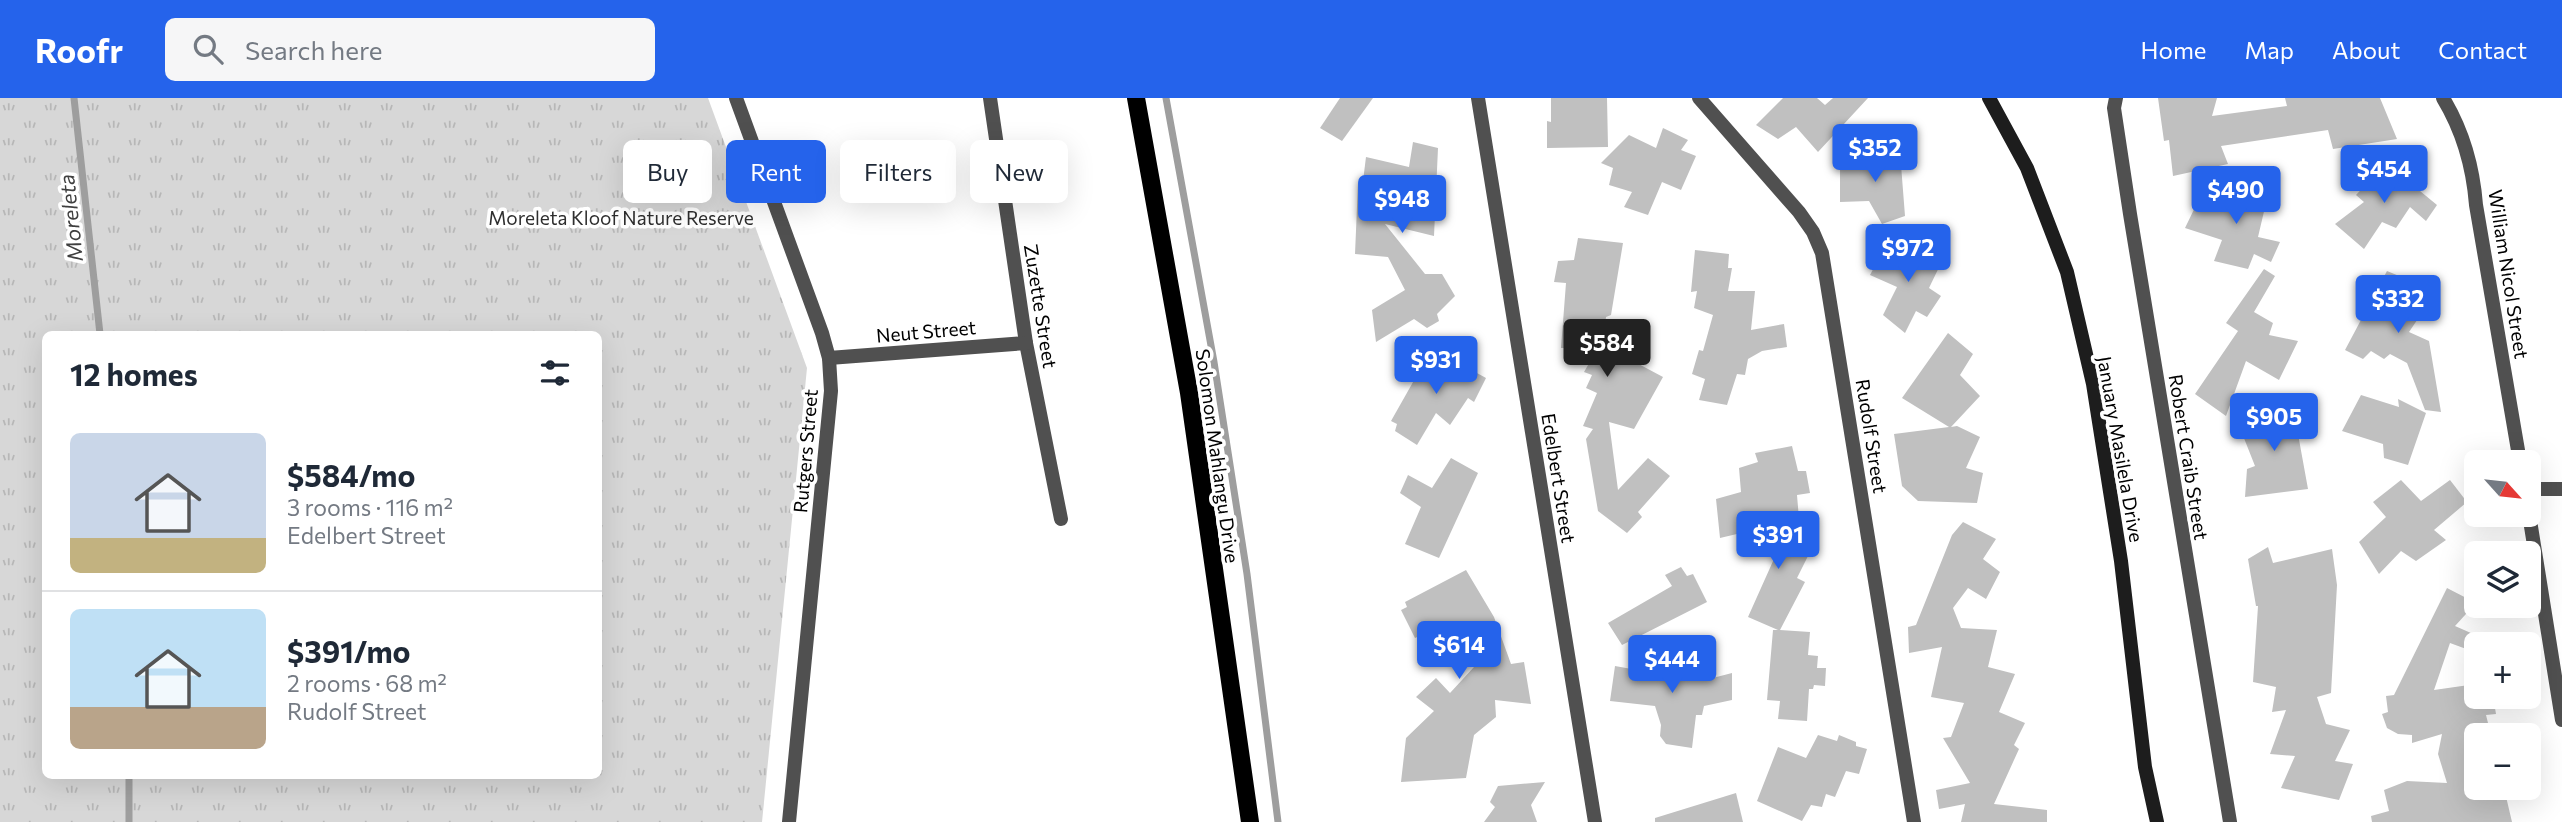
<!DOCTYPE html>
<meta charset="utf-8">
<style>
body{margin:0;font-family:Commissioner,sans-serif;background:#f6f6f7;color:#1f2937;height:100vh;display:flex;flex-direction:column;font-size:26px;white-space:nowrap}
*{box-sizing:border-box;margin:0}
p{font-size:23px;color:#747a83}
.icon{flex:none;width:38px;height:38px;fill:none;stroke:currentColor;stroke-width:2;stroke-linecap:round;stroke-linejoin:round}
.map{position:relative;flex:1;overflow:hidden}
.sheet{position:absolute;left:42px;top:233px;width:560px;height:448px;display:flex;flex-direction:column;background:#fff;border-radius:10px;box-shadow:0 7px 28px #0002}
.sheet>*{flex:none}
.guide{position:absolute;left:623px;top:42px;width:665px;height:63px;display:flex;gap:14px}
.needle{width:46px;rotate:117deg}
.buttons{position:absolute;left:2464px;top:352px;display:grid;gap:14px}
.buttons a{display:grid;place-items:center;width:77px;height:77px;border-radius:10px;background:#fff;box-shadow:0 7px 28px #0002;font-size:35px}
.price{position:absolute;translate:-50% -60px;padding:0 16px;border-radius:7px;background:#2563eb;color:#fff;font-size:23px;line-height:46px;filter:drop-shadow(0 2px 4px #0008)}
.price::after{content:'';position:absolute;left:50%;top:42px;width:21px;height:16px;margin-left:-10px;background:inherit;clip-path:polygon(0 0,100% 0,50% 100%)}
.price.active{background:#222;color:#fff}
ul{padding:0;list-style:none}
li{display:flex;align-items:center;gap:21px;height:175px;padding:0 28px}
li+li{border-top:2px solid #e0e1e3}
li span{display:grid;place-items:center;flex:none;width:196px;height:140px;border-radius:10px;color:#555}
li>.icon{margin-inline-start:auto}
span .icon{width:84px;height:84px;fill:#fffc;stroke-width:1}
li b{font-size:30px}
h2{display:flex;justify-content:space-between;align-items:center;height:84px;padding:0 28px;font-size:30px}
.tag{padding:0 24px;border-radius:10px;background:#fff;box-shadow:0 7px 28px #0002;font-size:24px;line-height:63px}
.tag.active{background:#2563eb;color:#fff}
header{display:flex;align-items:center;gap:42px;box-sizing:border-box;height:98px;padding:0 35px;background:#2563eb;color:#fff}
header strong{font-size:33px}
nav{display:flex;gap:38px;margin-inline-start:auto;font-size:24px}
.search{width:490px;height:63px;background:#f6f6f7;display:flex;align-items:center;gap:18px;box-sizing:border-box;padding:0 24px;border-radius:10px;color:#747a83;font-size:26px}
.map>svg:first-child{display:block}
.park{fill:url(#park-tufts);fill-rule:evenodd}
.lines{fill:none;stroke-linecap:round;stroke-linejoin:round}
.stream{stroke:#9e9e9e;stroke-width:7}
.building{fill:#c0c0c0}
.minor{stroke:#505050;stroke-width:14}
.secondary{stroke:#1d1d1d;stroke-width:14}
.primary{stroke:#000;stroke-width:18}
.labels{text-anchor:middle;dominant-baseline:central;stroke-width:7;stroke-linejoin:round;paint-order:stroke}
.park-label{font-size:19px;fill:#2e2e2e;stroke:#fff}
.street-label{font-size:19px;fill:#000;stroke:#fff}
.water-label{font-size:21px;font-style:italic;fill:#3f3f3f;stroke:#fff}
</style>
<header>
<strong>Roofr</strong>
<div class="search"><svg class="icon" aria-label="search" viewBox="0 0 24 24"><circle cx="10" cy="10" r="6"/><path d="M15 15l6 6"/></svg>Search here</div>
<nav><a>Home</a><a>Map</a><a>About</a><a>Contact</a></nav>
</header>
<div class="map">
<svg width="2562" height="724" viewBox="0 0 2562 724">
<defs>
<pattern id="park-tufts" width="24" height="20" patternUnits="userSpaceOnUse" patternTransform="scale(1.75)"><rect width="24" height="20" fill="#d7d7d7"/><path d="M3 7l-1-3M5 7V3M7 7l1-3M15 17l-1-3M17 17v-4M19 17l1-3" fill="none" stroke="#b7b7b7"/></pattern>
</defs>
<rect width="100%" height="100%" fill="#fff"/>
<!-- park -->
<path class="park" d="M0 0H708L807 270 762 724H0ZM46 236H598V677H46Z"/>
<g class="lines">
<!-- stream -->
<g class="stream">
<polyline points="74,0 100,236"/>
<polyline points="1166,0 1214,264 1247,476 1278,724"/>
<polyline points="129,724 129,677"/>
</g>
</g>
<!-- building -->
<g class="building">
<polygon points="1340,0 1373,0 1342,43 1320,30"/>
<polygon points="1551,0 1607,0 1608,49 1547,50 1547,23 1551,24"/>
<polygon points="1783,0 1817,0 1825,7 1833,0 1868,0 1818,54 1796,29 1778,41 1756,27"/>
<polygon points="2158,0 2217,0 2212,18 2287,8 2285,0 2380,0 2397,41 2333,51 2328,32 2221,48 2228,66 2173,78 2169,42 2164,43"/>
<polygon points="1663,30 1688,42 1681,52 1696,58 1681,92 1662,84 1648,117 1624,109 1632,94 1609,87 1613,70 1601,65 1629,37 1656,50"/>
<polygon points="1413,44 1438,50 1434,138 1385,126 1425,176 1442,176 1455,198 1437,216 1439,223 1427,230 1414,221 1376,244 1372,212 1405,192 1388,159 1355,156 1358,85 1363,83 1366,59 1409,69"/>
<polygon points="1872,52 1900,54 1905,118 1882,126 1869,103 1840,104 1840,66 1871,58"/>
<polygon points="2386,65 2437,107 2426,123 2410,109 2396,130 2382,124 2364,151 2335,126 2364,104 2356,97"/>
<polygon points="2235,88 2270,88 2258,139 2280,144 2271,164 2254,156 2248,171 2214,163 2222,142 2185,130 2200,99 2227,112"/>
<polygon points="1578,140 1623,145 1611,217 1606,219 1603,247 1663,279 1634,331 1609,324 1618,392 1648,360 1670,378 1638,414 1642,419 1627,435 1598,413 1586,341 1593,331 1583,328 1597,295 1586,290 1592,277 1584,274 1598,250 1561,250 1566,185 1554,184 1558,163 1574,162"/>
<polygon points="1886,147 1911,163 1922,150 1943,161 1929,190 1941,198 1927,219 1916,213 1905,235 1883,217 1897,189 1870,177"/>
<polygon points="1695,152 1729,156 1728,170 1732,170 1728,193 1755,193 1751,232 1784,226 1787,249 1762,253 1748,261 1745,277 1737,276 1727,307 1699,302 1705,281 1692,276 1699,252 1703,253 1713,217 1694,210 1697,193 1691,194"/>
<polygon points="2264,171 2275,178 2254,214 2273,225 2269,237 2298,243 2279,282 2246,263 2226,318 2195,296 2238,233 2226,225"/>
<polygon points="2387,173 2404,180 2402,183 2421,192 2417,199 2430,203 2409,234 2429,243 2441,314 2425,312 2407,265 2390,256 2384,261 2371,253 2363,261 2345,252"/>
<polygon points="1948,235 1973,256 1960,277 1980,298 1951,329 1957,328 1980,339 1966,370 1983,375 1977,405 1918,403 1902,388 1894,336 1949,329 1902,300"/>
<polygon points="1437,253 1486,280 1474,304 1468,300 1450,327 1436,315 1417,347 1395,333 1397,326 1391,323 1421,270"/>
<polygon points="2361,297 2399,309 2398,301 2426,315 2408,367 2384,360 2383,346 2342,333"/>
<polygon points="2297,311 2300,335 2298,336 2308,391 2245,399 2247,371 2255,368 2236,320"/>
<polygon points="1792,348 1798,373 1806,373 1810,395 1797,397 1799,421 1793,423 1819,436 1797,480 1805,484 1780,532 1810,534 1808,557 1818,558 1817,570 1826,570 1825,588 1814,587 1813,591 1809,591 1807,623 1778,621 1780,603 1767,602 1773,532 1778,532 1748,519 1791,423 1720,440 1716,401 1741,394 1739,370 1758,364 1755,355"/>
<polygon points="1451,360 1478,375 1439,460 1405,446 1421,409 1400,395 1408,377 1432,390"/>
<polygon points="2401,382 2421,403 2450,382 2467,404 2434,432 2446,442 2416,463 2401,453 2379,476 2359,444 2386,419 2373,404"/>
<polygon points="1963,424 1996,441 1983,461 2000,474 1986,501 1968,490 1953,510 1961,530 1997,532 1988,569 2015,576 1999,614 2025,625 2014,647 2019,651 1994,706 2047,712 2047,724 1961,724 1965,706 1939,711 1936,692 1970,685 1943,640 1951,639 1964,605 1931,599 1942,549 1909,555 1908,529 1916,527 1952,437"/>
<polygon points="2268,449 2273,465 2332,451 2337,487 2331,595 2317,599 2326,626 2350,632 2335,663 2353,666 2339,702 2281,690 2295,658 2270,656 2286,612 2272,614 2276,589 2253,584 2258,508 2256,508 2248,461"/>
<polygon points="1681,469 1687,478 1693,476 1707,504 1622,547 1608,525 1672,488 1665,477"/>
<polygon points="1466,472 1494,519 1511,566 1524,564 1531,606 1495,602 1496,619 1474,637 1466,680 1401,684 1406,640 1434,613 1416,599 1436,580 1450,595 1474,569 1444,527 1415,540 1401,512 1407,509 1405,504"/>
<polygon points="2447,490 2476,505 2455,528 2480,539 2469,552 2450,545 2434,592 2476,586 2476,598 2493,598 2496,616 2486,617 2491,637 2476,637 2476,690 2504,690 2512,724 2372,724 2371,718 2389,713 2384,692 2407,683 2447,685 2438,656 2442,636 2412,645 2412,637 2398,636 2387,630 2382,616 2388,614 2386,598 2394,597"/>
<polygon points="1669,558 1706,565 1705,582 1732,575 1732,602 1704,608 1702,617 1696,617 1692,650 1666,646 1660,638 1661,627 1655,608 1610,603 1615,568 1637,572 1633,565 1667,572"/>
<polygon points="1818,637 1837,643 1839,637 1856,644 1856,648 1867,651 1859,676 1846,673 1835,699 1826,696 1822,709 1811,707 1802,723 1757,703 1778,649 1806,660"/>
<polygon points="1545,684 1531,707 1537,724 1484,724 1495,709 1490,704 1498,688"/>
<polygon points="1736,695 1743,724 1655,724 1655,720"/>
</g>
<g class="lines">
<!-- minor -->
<g class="minor">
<polyline points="736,0 822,235 829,260 831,293 789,724"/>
<polyline points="990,0 1026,245 1061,421"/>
<polyline points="1478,0 1595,724"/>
<polyline points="1699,0 1799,114 1813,134 1822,155 1914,724"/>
<polyline points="2116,0 2114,10 2130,116 2230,724"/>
<path d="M2443 0C2463 33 2473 68 2476 107L2520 364"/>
<polyline points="829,260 1026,245"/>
<polyline points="2529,391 2562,391"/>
<polyline points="2529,416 2562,622"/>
</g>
<!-- secondary -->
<polyline class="secondary" points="1989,0 2027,70 2067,174 2093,286 2121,463 2145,669 2157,724"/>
<!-- primary -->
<polyline class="primary" points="1136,0 1189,295 1250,724"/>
</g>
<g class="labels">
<!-- park labels -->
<g class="park-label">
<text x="621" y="119">Moreleta Kloof Nature Reserve</text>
</g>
<!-- street labels -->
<g class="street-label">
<text transform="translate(2509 176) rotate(81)">William Nicol Street</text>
<text transform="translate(1041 208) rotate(81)">Zuzette Street</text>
<text transform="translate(926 233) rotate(-5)">Neut Street</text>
<text transform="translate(1872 338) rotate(81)">Rudolf Street</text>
<text transform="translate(2121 351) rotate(80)">January Masilela Drive</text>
<text transform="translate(805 353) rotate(-85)">Rutgers Street</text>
<text transform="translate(1218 358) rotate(82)">Solomon Mahlangu Drive</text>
<text transform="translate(2189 359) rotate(81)">Robert Craib Street</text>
<text transform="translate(1559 380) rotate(81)">Edelbert Street</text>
</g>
<!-- water labels -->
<g class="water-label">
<text transform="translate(70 120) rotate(-96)">Moreleta</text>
</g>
</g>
</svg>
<div class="buttons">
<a><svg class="needle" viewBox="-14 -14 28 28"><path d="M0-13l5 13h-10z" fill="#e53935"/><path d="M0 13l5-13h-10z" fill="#747a83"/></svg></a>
<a><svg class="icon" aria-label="layers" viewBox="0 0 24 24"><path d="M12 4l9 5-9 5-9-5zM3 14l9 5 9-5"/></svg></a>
<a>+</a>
<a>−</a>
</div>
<b class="price" style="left:1875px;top:86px">$352</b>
<b class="price" style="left:2384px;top:107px">$454</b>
<b class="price" style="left:2236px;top:128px">$490</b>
<b class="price" style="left:1402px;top:137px">$948</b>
<b class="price" style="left:1908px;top:186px">$972</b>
<b class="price" style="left:2398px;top:237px">$332</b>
<b class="price active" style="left:1607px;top:281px">$584</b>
<b class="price" style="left:1436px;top:298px">$931</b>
<b class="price" style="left:2274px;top:355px">$905</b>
<b class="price" style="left:1778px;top:473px">$391</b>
<b class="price" style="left:1459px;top:583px">$614</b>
<b class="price" style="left:1672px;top:597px">$444</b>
<div class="guide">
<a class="tag">Buy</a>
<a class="tag active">Rent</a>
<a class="tag">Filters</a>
<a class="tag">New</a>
</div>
<section class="sheet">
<h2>12 homes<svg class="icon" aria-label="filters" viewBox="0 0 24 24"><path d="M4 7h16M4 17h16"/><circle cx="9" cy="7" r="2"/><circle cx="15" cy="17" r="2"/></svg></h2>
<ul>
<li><span style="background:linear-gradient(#c9d6e8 75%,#c2b280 0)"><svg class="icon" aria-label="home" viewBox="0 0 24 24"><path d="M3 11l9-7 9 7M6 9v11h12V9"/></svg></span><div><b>$584/mo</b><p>3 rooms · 116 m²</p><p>Edelbert Street</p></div></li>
<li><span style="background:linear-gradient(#bfe0f5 70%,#b9a48a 0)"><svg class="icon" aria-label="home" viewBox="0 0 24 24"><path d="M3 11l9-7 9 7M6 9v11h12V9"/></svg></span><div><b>$391/mo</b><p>2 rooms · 68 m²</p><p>Rudolf Street</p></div></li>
</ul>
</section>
</div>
